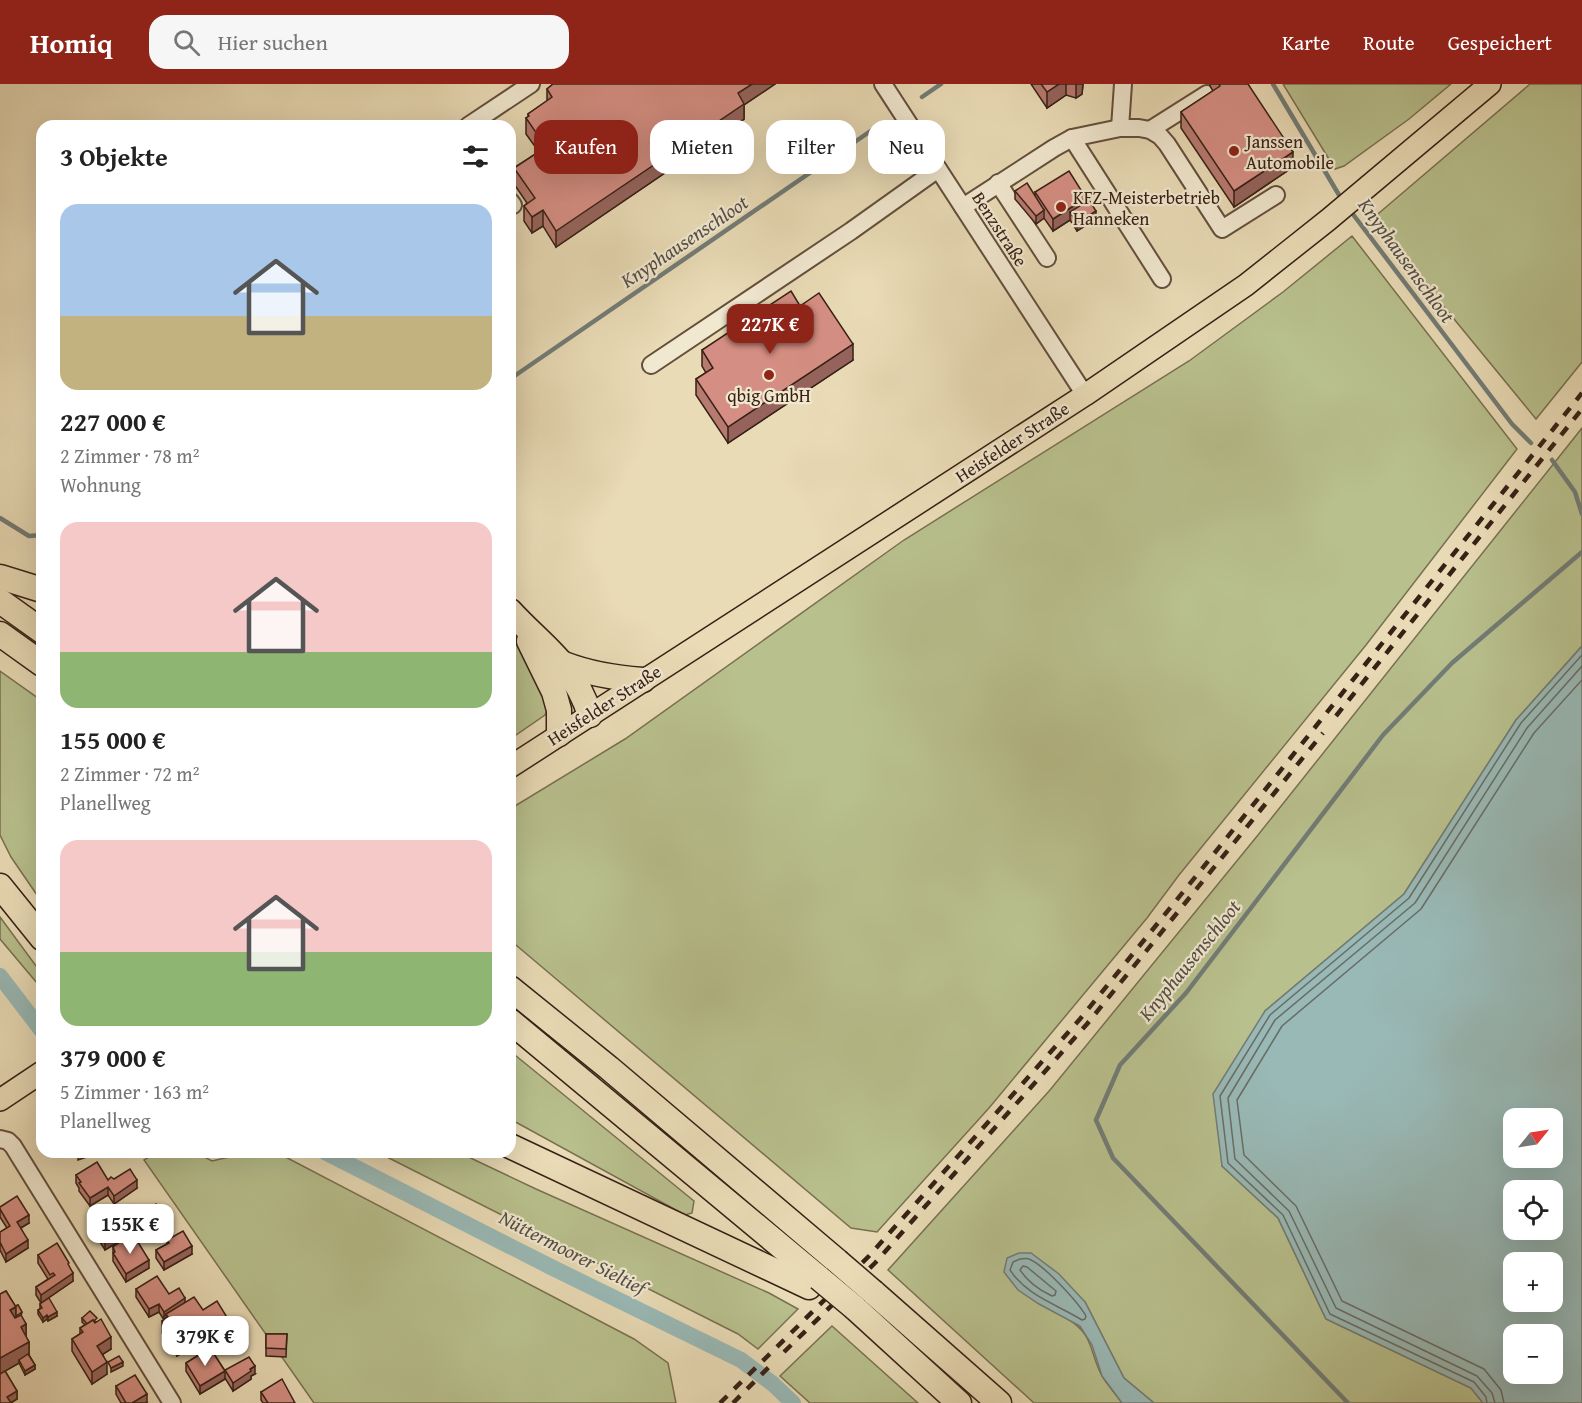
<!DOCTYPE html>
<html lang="de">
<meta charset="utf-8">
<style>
body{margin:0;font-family:"Gentium Book Plus",serif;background:#f6f6f6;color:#222;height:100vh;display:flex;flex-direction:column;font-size:22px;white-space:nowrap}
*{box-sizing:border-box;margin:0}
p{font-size:20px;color:#767676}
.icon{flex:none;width:33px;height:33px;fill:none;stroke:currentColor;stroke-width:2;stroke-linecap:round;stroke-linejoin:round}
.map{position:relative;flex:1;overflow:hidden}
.panel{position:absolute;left:36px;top:36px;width:480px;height:1038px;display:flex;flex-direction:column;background:#fff;border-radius:18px;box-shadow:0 6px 24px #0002}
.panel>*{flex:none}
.top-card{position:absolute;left:534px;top:36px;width:570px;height:54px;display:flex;gap:12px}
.needle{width:39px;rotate:60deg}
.controls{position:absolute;left:1503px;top:1024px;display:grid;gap:12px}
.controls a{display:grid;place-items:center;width:60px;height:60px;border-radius:12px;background:#fff;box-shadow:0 6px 24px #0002;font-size:30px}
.price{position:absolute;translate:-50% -51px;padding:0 14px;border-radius:12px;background:#fff;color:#222;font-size:20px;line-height:39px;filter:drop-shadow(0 2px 3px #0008)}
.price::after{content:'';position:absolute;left:50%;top:36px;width:18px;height:14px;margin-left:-9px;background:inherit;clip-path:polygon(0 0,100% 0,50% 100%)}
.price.on{background:#8f2418;color:#fff}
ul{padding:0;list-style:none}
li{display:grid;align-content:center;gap:12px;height:318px;padding:0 24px}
li span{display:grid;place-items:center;height:186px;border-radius:18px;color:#555}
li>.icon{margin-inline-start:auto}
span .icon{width:108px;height:108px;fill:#fffc;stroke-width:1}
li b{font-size:26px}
h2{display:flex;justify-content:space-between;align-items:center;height:72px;padding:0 24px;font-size:26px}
.chip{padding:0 21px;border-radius:18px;background:#fff;box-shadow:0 6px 24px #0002;font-size:21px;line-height:54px}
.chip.on{background:#8f2418;color:#fff}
header{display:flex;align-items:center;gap:36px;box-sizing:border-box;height:84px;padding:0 30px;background:#8f2418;color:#fff}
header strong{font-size:28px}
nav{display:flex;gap:33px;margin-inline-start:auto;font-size:21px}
.search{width:420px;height:54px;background:#f6f6f6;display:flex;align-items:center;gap:15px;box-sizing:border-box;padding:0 21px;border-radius:18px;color:#767676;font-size:22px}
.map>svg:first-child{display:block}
.green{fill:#b8c08d;stroke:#787051;stroke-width:1.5}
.water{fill:#99b9b6;stroke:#727c76;stroke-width:1.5;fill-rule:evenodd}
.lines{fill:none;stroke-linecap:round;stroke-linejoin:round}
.shore{stroke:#686c66;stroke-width:1.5}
.stream{stroke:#727c76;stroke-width:4.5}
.canal{stroke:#99b9b6;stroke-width:16}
.minor-casing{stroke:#644f3d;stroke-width:20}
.major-casing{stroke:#372015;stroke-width:24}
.highway-casing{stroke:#372015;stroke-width:27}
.minor{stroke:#f1e8d0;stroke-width:16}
.major{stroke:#e9dbb6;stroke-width:21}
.highway{stroke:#e9dbb6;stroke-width:24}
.rail{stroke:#372015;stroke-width:4.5;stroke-dasharray:10 10;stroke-linecap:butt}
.highway-bridge-casing{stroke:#372015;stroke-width:27;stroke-linecap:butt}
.highway-bridge{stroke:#e9dbb6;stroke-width:24}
.wall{fill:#b77a71;stroke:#372015;stroke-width:1.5}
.shaded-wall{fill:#95635c;stroke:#372015;stroke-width:1.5}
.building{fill:#d58e83;stroke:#372015;stroke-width:1.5}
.poi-dot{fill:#8f2418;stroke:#f1e8d0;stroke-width:2}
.labels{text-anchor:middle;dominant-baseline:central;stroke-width:4.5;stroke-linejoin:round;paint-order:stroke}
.poi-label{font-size:18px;fill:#372015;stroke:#f1e8d0;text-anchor:start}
.street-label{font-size:18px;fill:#372015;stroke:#f1e8d0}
.water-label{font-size:20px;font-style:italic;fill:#544e45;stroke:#f1e8d0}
</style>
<header>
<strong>Homiq</strong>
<div class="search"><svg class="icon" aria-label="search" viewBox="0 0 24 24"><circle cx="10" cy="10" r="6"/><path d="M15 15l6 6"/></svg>Hier suchen</div>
<nav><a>Karte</a><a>Route</a><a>Gespeichert</a></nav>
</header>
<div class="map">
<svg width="1582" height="1319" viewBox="0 0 1582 1319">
<rect width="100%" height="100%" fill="#e9dbb6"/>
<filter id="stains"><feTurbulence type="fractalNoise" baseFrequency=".00333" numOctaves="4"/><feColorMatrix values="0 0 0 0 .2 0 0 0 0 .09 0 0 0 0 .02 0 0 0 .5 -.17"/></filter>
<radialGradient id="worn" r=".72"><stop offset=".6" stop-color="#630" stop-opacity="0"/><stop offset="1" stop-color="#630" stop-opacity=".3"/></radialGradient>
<!-- green -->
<g class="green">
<polygon points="1283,0 1451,0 1409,35 1344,82 1335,85"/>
<polygon points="1530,0 1582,0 1582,278 1536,335 1372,135"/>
<polygon points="1352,152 1517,365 1366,561 1179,791 1147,834 989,1024 877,1148 851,1144 510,856 510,725 625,655 904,456 1189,277 1283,208"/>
<path d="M1582 344V562L1516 636 1404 810 1265 927 1222 1082 1278 1134 1326 1235 1471 1304 1483 1319H1154L1124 1294 1085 1218 1065 1233C1095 1251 1088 1265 1102 1292 1107 1301 1116 1310 1122 1319H1034L888 1186 1050 1006 1258 751Z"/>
<polygon points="510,539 521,554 549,622 545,631 510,655"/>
<polygon points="0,587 42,617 42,812 37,811 11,773 0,751"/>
<polygon points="0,833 42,890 42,905 0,855"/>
<polygon points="510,967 694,1117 692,1129 685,1131 510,1035"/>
<polygon points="157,1068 195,1068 212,1077 251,1068 276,1068 634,1255 668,1279 676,1319 314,1319 144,1076"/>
<polygon points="377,1068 458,1068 536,1105 769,1209 798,1225 758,1265 738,1250"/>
<polygon points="832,1242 918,1319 810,1319 780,1292"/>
</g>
<!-- water -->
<g class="water">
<path d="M1582 562V1319H1483L1471 1304 1326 1235 1278 1134 1222 1082 1213 1010 1265 927 1404 810 1516 636ZM1514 1035H1552V1074H1514ZM1514 1107H1552V1146H1514ZM1514 1179H1552V1218H1514ZM1514 1251H1552V1290H1514Z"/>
<polygon points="1019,1169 1031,1169 1059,1190 1085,1218 1124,1294 1154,1319 1122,1319 1102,1292 1092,1261 1080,1242 1039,1220 1018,1206 1004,1188 1007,1174"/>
</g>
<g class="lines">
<!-- shore -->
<g class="shore">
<path d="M1020 1175C1022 1175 1028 1174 1029 1175 1044 1181 1078 1218 1086 1232L1085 1235 1082 1236C1056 1220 1027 1212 1010 1186L1013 1178Z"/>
<path d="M1023 1182 1027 1183 1056 1207 1055 1211 1052 1212C1039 1206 1028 1198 1020 1186Z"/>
<polyline points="1487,1319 1486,1313 1474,1298 1330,1230 1283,1131 1228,1079 1220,1012 1270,931 1409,814 1521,639 1582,571"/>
<polyline points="1495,1319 1492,1309 1477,1292 1336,1224 1289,1127 1235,1075 1228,1014 1275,936 1415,819 1527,644 1582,582"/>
<polyline points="1504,1319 1501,1306 1484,1285 1342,1217 1296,1122 1244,1071 1237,1016 1282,942 1421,825 1534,649 1582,596"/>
</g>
<!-- stream -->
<g class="stream">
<polyline points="1273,0 1342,116"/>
<polyline points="922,13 941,0"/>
<polyline points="1349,125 1512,340 1531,359"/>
<polyline points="510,295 875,44"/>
<polyline points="1552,376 1575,408 1582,430"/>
<polyline points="0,434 29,452 42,451"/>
<polyline points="1348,1319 1113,1074 1096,1036 1120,981 1186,909 1383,651 1452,579 1582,468"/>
</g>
<!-- canal -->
<g class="canal">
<polyline points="0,892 42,947"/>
<polyline points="325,1068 549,1182 741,1276 773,1300 793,1319"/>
</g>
<!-- minor casing -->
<g class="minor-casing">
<g id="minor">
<polyline points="883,0 1085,311"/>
<polyline points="468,42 531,0"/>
<polyline points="1120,44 1123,0"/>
<polyline points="1150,46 1207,10"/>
<polyline points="1072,54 1162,195"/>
<polyline points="998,99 1047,174"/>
<polyline points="510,117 513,121"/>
<polyline points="963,123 1054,64 1072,54 1120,44 1139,44 1150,46 1160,52 1167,60 1222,145 1276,111"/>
<polyline points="651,281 851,147 938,85"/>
<polyline points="0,1055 8,1057 13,1062 172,1319"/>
</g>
</g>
<!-- major casing -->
<g class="major-casing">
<g id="major">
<polyline points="510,683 1085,311 1246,201 1328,136 1490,0"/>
<polyline points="0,1016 42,988"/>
</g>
</g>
<!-- highway casing -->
<g class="highway-casing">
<g id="highway">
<polyline points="0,493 42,506"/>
<polyline points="0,517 42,547"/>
<path d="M510 527C544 564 573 579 590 631"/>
<polyline points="0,550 42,580"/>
<polyline points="529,557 554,608 559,626 559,650"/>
<path d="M564 580C590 590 615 594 643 596"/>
<polyline points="0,802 42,854"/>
<polyline points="510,904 609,984 837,1177"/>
<polyline points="510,937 819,1194"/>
<polyline points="510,1062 809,1203"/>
<polyline points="873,1208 999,1319"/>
<polyline points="855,1224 959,1319"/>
</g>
</g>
<!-- minor -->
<use href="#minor" class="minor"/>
<!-- major -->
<use href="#major" class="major"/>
<!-- highway -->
<use href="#highway" class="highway"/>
<!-- rail -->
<g class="rail">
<polyline points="1336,632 1582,325"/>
<polyline points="784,1268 875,1179 1087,940 1323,649"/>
<polyline points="720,1319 869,1172 1080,935 1205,781 1582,309"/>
<polyline points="733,1319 769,1283"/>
</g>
<!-- highway-bridge casing -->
<g class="highway-bridge-casing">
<g id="highway-bridge">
<polyline points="837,1177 873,1208"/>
<polyline points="819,1194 855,1224"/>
</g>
</g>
<!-- highway-bridge -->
<use href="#highway-bridge" class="highway-bridge"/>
</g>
<!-- wall -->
<g class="wall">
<polygon points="553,0 775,0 744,21 744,35 556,163 543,142 532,149 524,137 524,122 527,119 514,100 514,84 539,68 526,50 526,34 528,33 528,30 547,17 547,5"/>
<polygon points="1031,0 1083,0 1082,10 1076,14 1066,11 1047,24"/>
<polygon points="1210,0 1248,0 1293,83 1234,123 1181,44 1181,28 1213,7 1210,2"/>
<polygon points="1015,107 1035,112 1035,108 1086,118 1096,135 1077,147 1070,136 1053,147 1044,134 1036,140 1015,115"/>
<polygon points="800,222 853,276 728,359 696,311 696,295 706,289 702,282 702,266"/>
<polygon points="76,1091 108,1096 137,1104 114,1120 108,1111 90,1122 79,1107 79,1104 76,1099"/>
<polygon points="0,1123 29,1139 21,1144 28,1164 6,1178 0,1166 0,1148 7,1144 0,1133"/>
<polygon points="161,1136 151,1142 151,1145 133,1156 128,1147 128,1152 105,1166 92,1145 92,1137 127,1143 127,1137"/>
<polygon points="167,1156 192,1170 164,1186 156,1174 156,1166 167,1160"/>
<polygon points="126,1161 149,1184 126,1198 113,1177 113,1163"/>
<polygon points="38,1171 69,1182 73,1197 41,1219 36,1211 36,1203 48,1195 38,1179"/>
<polygon points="136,1205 169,1210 185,1218 203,1226 228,1247 218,1254 219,1259 210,1264 225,1287 255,1290 251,1292 251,1295 233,1307 225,1294 225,1295 200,1310 186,1287 186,1279 210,1264 208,1260 207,1260 204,1255 177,1272 162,1249 162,1237 164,1236 159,1228 149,1233 136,1213"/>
<polygon points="6,1207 15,1222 18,1221 22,1228 21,1232 26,1240 26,1253 29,1258 29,1271 35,1281 35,1285 25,1291 19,1279 5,1287 17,1307 17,1315 11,1319 0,1319 0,1210"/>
<polygon points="40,1220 57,1232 48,1237 47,1235 43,1238 38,1230 38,1226 40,1225"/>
<polygon points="82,1234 97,1238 111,1265 103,1270 107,1290 92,1300 72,1267 72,1255 80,1250 80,1244 85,1241 82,1238"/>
<polygon points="266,1250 287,1250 286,1273 266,1272"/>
<polygon points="116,1302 147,1318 145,1319 121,1319 116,1310"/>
<polygon points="261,1308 295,1319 263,1319 261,1316"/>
</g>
<!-- shaded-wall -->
<g class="shaded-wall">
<polygon points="752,0 775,0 744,21 744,35 556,163 556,147 738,9"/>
<polygon points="1059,0 1066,0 1066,11 1047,24 1047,8"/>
<polygon points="1076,0 1083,0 1082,10 1076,14"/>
<polygon points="1293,68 1293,83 1234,123 1234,107"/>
<polygon points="1086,114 1086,126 1070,128 1070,136 1053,147 1053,135"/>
<polygon points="543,126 543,142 532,149 532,133"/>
<polygon points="1044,126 1044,134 1036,140 1036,132"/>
<polygon points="1096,127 1096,135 1077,147 1077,139"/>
<polygon points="853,260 853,276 728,359 728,343"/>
<polygon points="87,1069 87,1073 78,1076 78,1072"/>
<polygon points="137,1096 137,1104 114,1120 114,1112"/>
<polygon points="108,1103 108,1111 90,1122 90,1114"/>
<polygon points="161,1128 161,1136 151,1142 151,1145 133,1156 133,1148 150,1135"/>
<polygon points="29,1131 29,1139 17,1146 17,1138"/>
<polygon points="128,1144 128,1152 105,1166 105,1158"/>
<polygon points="28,1156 28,1164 6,1178 6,1170"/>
<polygon points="192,1162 192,1170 164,1186 164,1178"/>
<polygon points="149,1176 149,1184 126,1198 126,1190"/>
<polygon points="73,1189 73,1197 41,1219 41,1211"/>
<polygon points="185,1214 185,1222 166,1230 166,1234 164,1236 164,1228"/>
<polygon points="159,1220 159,1228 149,1233 149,1225"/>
<polygon points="16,1223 16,1238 10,1226"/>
<polygon points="57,1228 57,1232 48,1237 48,1233"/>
<polygon points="47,1231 47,1235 43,1238 43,1234"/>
<polygon points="228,1235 228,1247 210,1259 208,1256 207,1260 207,1248"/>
<polygon points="26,1240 26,1256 21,1243"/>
<polygon points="204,1243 204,1255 177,1272 177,1260"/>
<polygon points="111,1253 111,1265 97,1274 97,1262"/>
<polygon points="219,1255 219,1259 210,1264 210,1260"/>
<polygon points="29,1258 29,1273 19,1276 19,1279 0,1290 0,1274"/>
<polygon points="107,1278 107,1290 92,1300 92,1288"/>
<polygon points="123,1278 123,1282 111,1288 111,1284"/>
<polygon points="35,1281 35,1285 25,1291 25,1287"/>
<polygon points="255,1282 255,1290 251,1292 251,1295 233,1307 233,1299"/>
<polygon points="225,1287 225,1295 200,1310 200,1302"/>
<polygon points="17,1307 17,1315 10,1319 7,1313"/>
<polygon points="147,1310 147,1318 145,1319 132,1319"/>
</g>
<!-- building -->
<g class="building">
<polygon points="553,0 752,0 738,9 744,20 556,147 543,126 532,133 524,122 535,114 514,84 546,63 526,34 529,32 528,30 552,13 547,5"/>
<polygon points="1041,0 1059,0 1047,8"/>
<polygon points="1219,0 1248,0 1293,68 1234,107 1181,28 1220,2"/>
<polygon points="1069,87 1086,114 1053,135 1035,108"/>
<polygon points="1027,99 1044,126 1036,132 1015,107"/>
<polygon points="1089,116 1096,127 1077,139 1070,128"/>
<polygon points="791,207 800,222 819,209 853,260 728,343 696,295 713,284 702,266"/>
<polygon points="77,1068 87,1068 87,1069 78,1072"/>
<polygon points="97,1078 108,1096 111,1093 114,1095 130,1085 137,1096 114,1112 108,1103 90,1114 79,1099 81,1098 76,1091"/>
<polygon points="17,1112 29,1131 17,1138 28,1156 6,1170 0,1158 0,1148 10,1142 0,1125 0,1123"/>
<polygon points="156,1120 161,1128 150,1135 151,1137 133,1148 127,1137"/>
<polygon points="115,1123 128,1144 105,1158 92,1137"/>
<polygon points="183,1147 192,1162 164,1178 156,1166 169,1159 167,1156"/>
<polygon points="136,1155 149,1176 126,1190 113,1169 115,1168 113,1163 123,1156 126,1161"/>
<polygon points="57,1159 69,1179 68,1180 73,1189 41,1211 36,1203 55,1191 53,1189 50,1191 38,1171"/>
<polygon points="157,1192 169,1210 179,1204 185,1214 164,1228 159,1220 149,1225 136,1205"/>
<polygon points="6,1207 16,1223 10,1226 15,1234 21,1231 26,1240 21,1243 29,1258 0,1274 0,1210"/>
<polygon points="194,1213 203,1226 217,1217 228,1235 207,1248 204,1243 177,1260 162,1237 168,1233 166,1230"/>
<polygon points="49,1214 57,1228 48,1233 47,1231 43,1234 38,1226 42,1224 40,1220"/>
<polygon points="18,1221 22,1228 16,1232 16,1223 12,1225"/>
<polygon points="90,1227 97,1234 94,1237 93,1236 87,1240 82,1234"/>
<polygon points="101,1235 111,1253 97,1262 107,1278 92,1288 72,1255 83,1248 80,1244 93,1236 95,1239"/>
<polygon points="266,1250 287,1250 286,1265 266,1264"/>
<polygon points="216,1251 219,1255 210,1260 208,1256"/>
<polygon points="210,1264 225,1287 200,1302 186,1279"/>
<polygon points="28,1270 35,1281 25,1287 19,1276"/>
<polygon points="119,1272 123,1278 111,1284 108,1278"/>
<polygon points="249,1273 255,1282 250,1285 251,1287 233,1299 225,1286"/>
<polygon points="5,1287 17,1307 7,1313 11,1319 0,1319 0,1290"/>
<polygon points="135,1291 147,1310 132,1319 126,1319 116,1302"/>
<polygon points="282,1295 295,1319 268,1319 261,1308"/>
</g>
<!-- markers -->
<g class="poi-dot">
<circle cx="1234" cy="67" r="6"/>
<circle cx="1061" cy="123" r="6"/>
<circle cx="769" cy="291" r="6"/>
</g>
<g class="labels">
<!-- poi labels -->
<g class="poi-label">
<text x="1246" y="57">Janssen<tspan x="1246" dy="21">Automobile</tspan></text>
<text x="1073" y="113">KFZ-Meisterbetrieb<tspan x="1073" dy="21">Hanneken</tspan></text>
<text x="769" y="311" text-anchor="middle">qbig GmbH</text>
</g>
<!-- street labels -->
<g class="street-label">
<text transform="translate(1000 145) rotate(57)">Benzstraße</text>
<text transform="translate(1012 358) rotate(-33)">Heisfelder Straße</text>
<text transform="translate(604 621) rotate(-33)">Heisfelder Straße</text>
</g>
<!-- water labels -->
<g class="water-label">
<text transform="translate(684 157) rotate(-34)">Knyphausenschloot</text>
<text transform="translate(1407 176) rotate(54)">Knyphausenschloot</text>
<text transform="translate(1189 876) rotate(-51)">Knyphausenschloot</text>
<text transform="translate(573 1168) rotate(27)">Nüttermoorer Sieltief</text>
</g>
</g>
<rect width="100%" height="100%" filter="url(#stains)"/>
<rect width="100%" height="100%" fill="url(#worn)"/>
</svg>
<div class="controls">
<a><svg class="needle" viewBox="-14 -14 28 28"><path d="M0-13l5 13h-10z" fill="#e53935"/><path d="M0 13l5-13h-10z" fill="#767676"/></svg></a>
<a><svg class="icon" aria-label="locate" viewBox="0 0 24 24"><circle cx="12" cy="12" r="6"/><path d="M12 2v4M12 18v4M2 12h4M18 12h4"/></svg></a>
<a>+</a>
<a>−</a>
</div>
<b class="price on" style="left:770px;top:271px">227K €</b>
<b class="price" style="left:130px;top:1171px">155K €</b>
<b class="price" style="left:205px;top:1283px">379K €</b>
<div class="top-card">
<a class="chip on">Kaufen</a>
<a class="chip">Mieten</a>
<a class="chip">Filter</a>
<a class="chip">Neu</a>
</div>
<section class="panel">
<h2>3 Objekte<svg class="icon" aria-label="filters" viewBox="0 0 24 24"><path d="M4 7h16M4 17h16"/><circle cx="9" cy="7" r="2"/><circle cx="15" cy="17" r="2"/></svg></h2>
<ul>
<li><span style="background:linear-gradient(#a9c7e8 60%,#c2b280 0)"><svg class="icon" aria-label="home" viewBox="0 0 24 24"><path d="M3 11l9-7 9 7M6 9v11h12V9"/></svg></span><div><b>227 000 €</b><p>2 Zimmer · 78 m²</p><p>Wohnung</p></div></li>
<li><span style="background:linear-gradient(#f6c9c9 70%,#8fb573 0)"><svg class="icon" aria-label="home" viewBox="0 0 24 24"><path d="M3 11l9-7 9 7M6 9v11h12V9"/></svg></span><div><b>155 000 €</b><p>2 Zimmer · 72 m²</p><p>Planellweg</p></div></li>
<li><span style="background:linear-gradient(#f6c9c9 60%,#8fb573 0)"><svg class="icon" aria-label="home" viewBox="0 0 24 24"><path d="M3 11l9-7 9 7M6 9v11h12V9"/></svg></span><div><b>379 000 €</b><p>5 Zimmer · 163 m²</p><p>Planellweg</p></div></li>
</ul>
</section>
</div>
